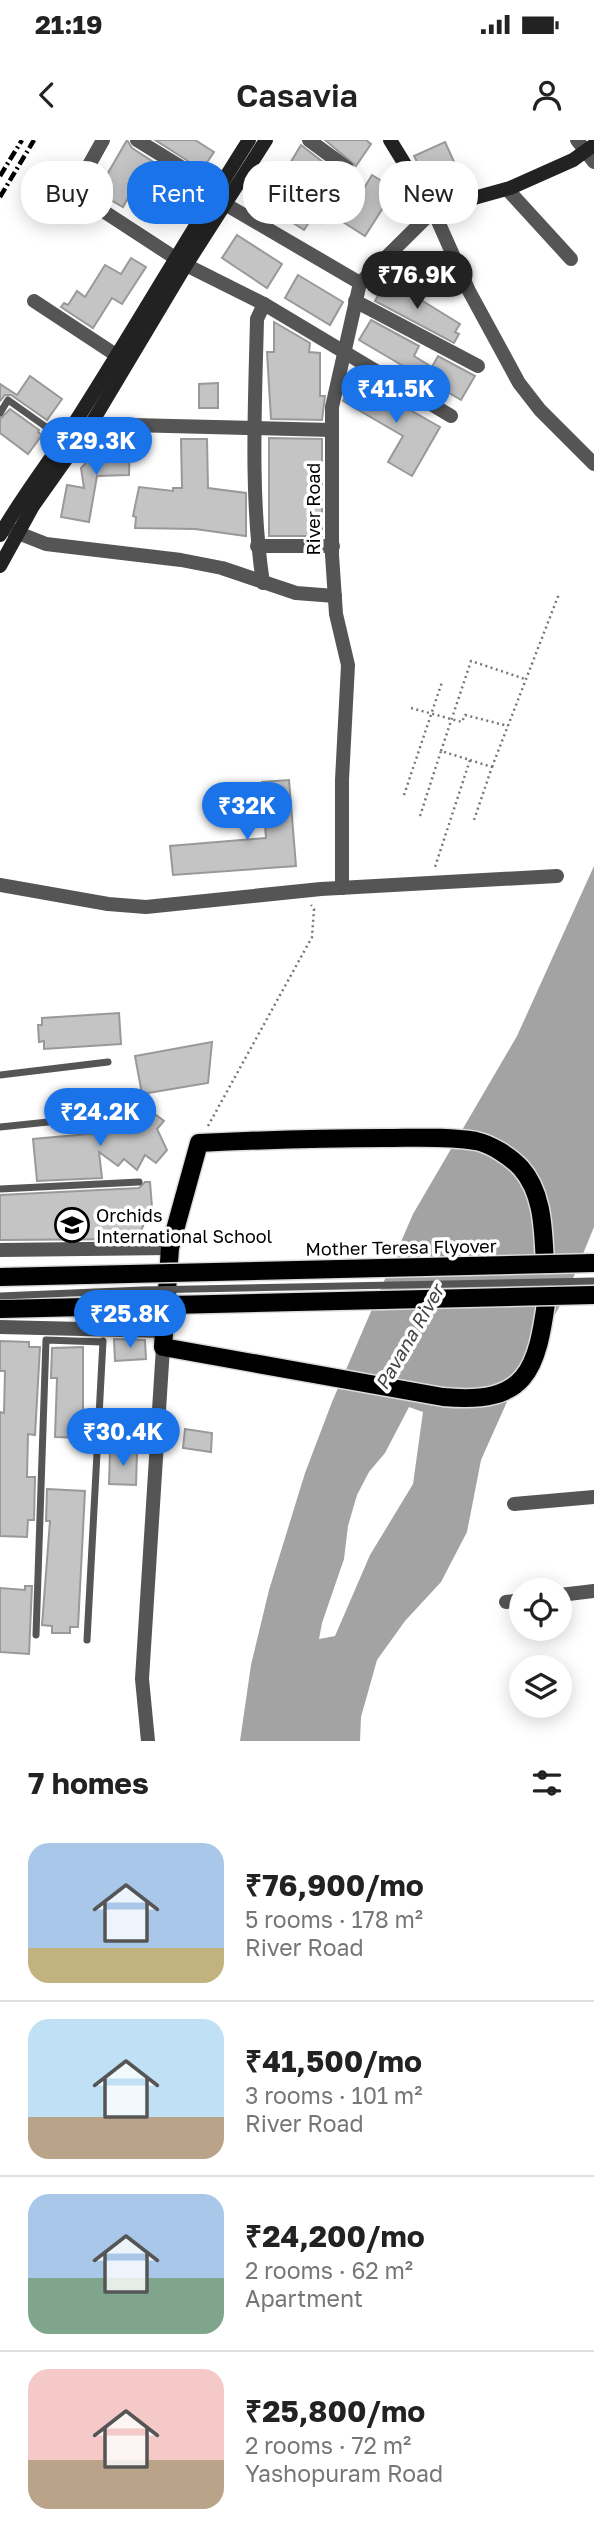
<!DOCTYPE html>
<meta charset="utf-8">
<style>
body{margin:0;font-family:"Golos Text",sans-serif;background:#f6f6f6;color:#222;height:100vh;display:flex;flex-direction:column;font-size:26px;white-space:nowrap}
*{box-sizing:border-box;margin:0}
p{font-size:23px;color:#767676}
.icon{flex:none;width:38px;height:38px;fill:none;stroke:currentColor;stroke-width:2;stroke-linecap:round;stroke-linejoin:round}
.map{position:relative;height:1601px;overflow:hidden}
.sheet{display:flex;flex-direction:column;background:#fff;flex:1}
.sheet>*{flex:none}
.banner{position:absolute;left:21px;top:21px;width:553px;height:63px;display:flex;gap:14px}
.buttons{position:absolute;left:509px;top:1438px;display:grid;gap:14px}
.buttons a{display:grid;place-items:center;width:63px;height:63px;border-radius:50%;background:#fff;box-shadow:0 4px 18px #0003;font-size:35px}
.price{position:absolute;translate:-50% -60px;padding:0 16px;border-radius:24px;background:#1a73e8;color:#fff;font-size:23px;line-height:46px;filter:drop-shadow(0 2px 4px #0008)}
.price::after{content:'';position:absolute;left:50%;top:42px;width:21px;height:16px;margin-left:-10px;background:inherit;clip-path:polygon(0 0,100% 0,50% 100%)}
.price.current{background:#222;color:#fff}
ul{padding:0;list-style:none}
li{display:flex;align-items:center;gap:21px;height:175px;padding:0 28px}
li+li{border-top:2px solid #e0e0e0}
li span{display:grid;place-items:center;flex:none;width:196px;height:140px;border-radius:21px;color:#555}
li>.icon{margin-inline-start:auto}
span .icon{width:84px;height:84px;fill:#fffc;stroke-width:1}
li b{font-size:30px}
h2{display:flex;justify-content:space-between;align-items:center;height:84px;padding:0 28px;font-size:30px}
.tag{padding:0 24px;border-radius:28px;background:#fff;box-shadow:0 4px 18px #0003;font-size:24px;line-height:63px}
.tag.current{background:#1a73e8;color:#fff}
.status{display:flex;justify-content:space-between;align-items:center;height:49px;padding:0 35px;background:#fff;direction:ltr}
.status svg{height:19px;fill:currentColor}
header{display:flex;justify-content:space-between;align-items:center;height:91px;padding:0 28px;background:#fff;font-size:32px;font-weight:600}
.map>svg:first-child{display:block}
.water{fill:#a3a3a3;fill-rule:evenodd}
.building{fill:#c4c4c4;stroke:#999;stroke-width:2}
.lines{fill:none;stroke-linecap:round;stroke-linejoin:round}
.primary-casing{stroke:#dbdbdb;stroke-width:21}
.path{stroke:#777;stroke-width:2.5;stroke-dasharray:2 3.5;stroke-linecap:butt}
.lane{stroke:#555;stroke-width:7}
.street{stroke:#555;stroke-width:14}
.secondary{stroke:#222;stroke-width:14}
.primary{stroke:#000;stroke-width:18}
.rail{stroke:#000;stroke-width:4.5;stroke-dasharray:10 3.5 2 3.5;stroke-linecap:butt}
.primary-bridge-casing{stroke:#dbdbdb;stroke-width:21;stroke-linecap:butt}
.lane-bridge{stroke:#555;stroke-width:7}
.primary-bridge{stroke:#000;stroke-width:18}
.labels{text-anchor:middle;dominant-baseline:central;stroke-width:7;stroke-linejoin:round;paint-order:stroke}
.street-label{font-size:18px;fill:#000;stroke:#fff}
.poi-label{font-size:18px;fill:#000;stroke:#fff;text-anchor:start}
.water-label{font-size:19px;font-style:italic;fill:#444;stroke:#fff}
</style>
<div class="status"><b>21:19</b><svg viewBox="0 0 49 12"><path d="M0 12V9h3v3zM5 12V6h3v6zM10 12V3h3v9zM15 12V0h3v12zM26 1h20v11H26zM47 4h2v5h-2z"/></svg></div>
<header><svg class="icon" aria-label="back" viewBox="0 0 24 24"><path d="M15 5l-7 7 7 7"/></svg>Casavia<svg class="icon" aria-label="person" viewBox="0 0 24 24"><circle cx="12" cy="8" r="4"/><path d="M4 21q1-7 8-7t8 7"/></svg></header>
<div class="map">
<svg width="594" height="1601" viewBox="0 0 594 1601">
<rect width="100%" height="100%" fill="#fff"/>
<!-- water -->
<path class="water" d="M594 726V1087L567 1153 510 1255 481 1320 467 1392 441 1442 405 1481 377 1520 361 1577 360 1601H240L251 1525 269 1450 305 1333 332 1262 413 1074 517 896ZM409 1267 423 1272 413 1344 370 1415 335 1496 319 1499 322 1483 344 1419 348 1386 357 1355 369 1332 385 1313Z"/>
<!-- building -->
<g class="building">
<polygon points="127,0 132,8 192,47 181,64 139,38 123,67 97,52"/>
<polygon points="155,0 195,0 214,12 202,30"/>
<polygon points="325,0 366,0 371,4 356,26"/>
<polygon points="445,2 455,24 442,30 444,35 435,39 441,51 428,44 414,16"/>
<polygon points="301,5 341,36 348,37 320,83 312,78 304,90 265,65"/>
<polygon points="372,35 395,49 365,96 343,82"/>
<polygon points="237,95 282,124 267,148 222,118"/>
<polygon points="131,118 146,127 122,164 112,158 93,188 61,167 64,163 68,165 77,151 85,157 105,125 121,134"/>
<polygon points="298,135 343,162 330,185 285,158"/>
<polygon points="387,139 460,184 455,192 459,194 454,203 375,161"/>
<polygon points="371,180 419,206 414,216 432,227 438,216 475,236 461,260 359,200"/>
<polygon points="274,182 310,203 309,212 320,213 320,256 325,256 322,280 271,279 267,212 274,212"/>
<polygon points="30,236 62,259 47,280 11,255 5,255 0,261 0,244 17,255"/>
<polygon points="356,239 440,287 412,336 388,322 403,296 343,261"/>
<polygon points="218,243 218,268 199,268 199,244"/>
<polygon points="10,269 39,290 38,292 42,295 28,314 0,293 0,279"/>
<polygon points="109,298 130,299 129,335 97,336 89,382 61,377 67,345 84,348 81,328"/>
<polygon points="269,298 322,299 322,396 269,396"/>
<polygon points="181,299 207,299 208,348 246,353 246,396 195,389 135,388 136,377 133,376 139,347 173,351 173,348 182,348"/>
<polygon points="289,640 296,726 173,735 170,706 266,698 262,642"/>
<polygon points="119,873 121,904 44,909 44,901 39,902 38,885 42,885 42,878"/>
<polygon points="212,902 208,943 142,954 135,916"/>
<polygon points="144,966 164,981 157,989 167,1010 156,1023 145,1015 137,1030 124,1019 118,1026 99,1012 102,1038 37,1041 33,999 100,993 113,975 120,980 129,969 147,981"/>
<polygon points="145,1042 150,1042 152,1067 137,1099 0,1100 0,1055 139,1048"/>
<polygon points="114,1199 145,1200 146,1219 115,1221"/>
<polygon points="0,1201 29,1202 29,1207 40,1207 35,1295 28,1294 27,1337 35,1337 34,1380 28,1380 27,1397 0,1396 0,1272 4,1273 5,1231 0,1231"/>
<polygon points="83,1207 83,1298 55,1297 57,1238 51,1238 52,1208"/>
<polygon points="185,1289 212,1293 211,1312 183,1308"/>
<polygon points="110,1311 137,1313 136,1345 109,1344"/>
<polygon points="47,1349 85,1351 78,1487 70,1487 70,1493 52,1493 52,1486 42,1485 50,1381 46,1381"/>
<polygon points="25,1446 32,1446 29,1514 0,1512 0,1448 25,1450"/>
</g>
<g class="lines">
<!-- primary casing -->
<g class="primary-casing">
<path id="primary" d="M545 1124C543 1092 544 1054 521 1028 511 1017 491 1004 476 1001 446 996 415 998 385 998 323 998 261 1000 199 1003L170 1108 163 1207 443 1257C527 1265 537 1231 547 1156"/>
</g>
<!-- path -->
<g class="path">
<polyline points="411,568 462,582 465,575 508,586"/>
<polyline points="441,611 471,521 525,539"/>
<polyline points="470,620 492,627 474,680"/>
<polyline points="492,627 559,454"/>
<polyline points="404,655 442,542"/>
<polyline points="420,676 441,611 470,620 434,730"/>
<polyline points="208,986 312,797 314,769 311,765"/>
</g>
<!-- lane -->
<g class="lane">
<polyline points="0,273 8,260 63,299"/>
<polyline points="0,935 108,922"/>
<polyline points="0,987 77,979"/>
<polyline points="0,1049 139,1042"/>
<polyline points="36,1495 46,1200 102,1202"/>
<polyline points="87,1500 103,1201"/>
</g>
<!-- street -->
<g class="street">
<polyline points="103,0 74,52 186,125 264,164 451,276"/>
<polyline points="137,0 194,35 213,57 360,143"/>
<polyline points="309,0 347,28"/>
<polyline points="577,0 594,22"/>
<polyline points="507,49 571,119"/>
<polyline points="433,70 469,151 519,243 540,270 594,324"/>
<polyline points="34,161 116,215"/>
<polyline points="355,161 478,226"/>
<polyline points="91,284 331,290"/>
<polyline points="8,389 46,404 181,420 222,428 296,453 335,456"/>
<polyline points="257,406 333,406"/>
<path d="M263 443C250 357 255 267 257 179L264 164"/>
<polyline points="0,745 108,764 146,767 321,749 557,736"/>
<polyline points="342,748 342,640 348,525 336,474 332,415 332,267 360,143 436,68"/>
<polyline points="0,1110 170,1108"/>
<polyline points="0,1187 164,1191"/>
<polyline points="514,1364 594,1357"/>
<polyline points="560,1455 594,1451"/>
<polyline points="506,1462 522,1460"/>
<polyline points="148,1601 142,1539 163,1207"/>
</g>
<!-- secondary -->
<g class="secondary">
<polyline points="390,0 428,62 438,68 510,48 573,20 594,5"/>
<path d="M0 395C24 353 54 316 79 276 137 185 191 91 249 0"/>
<polyline points="0,426 33,366 91,284 186,125 266,0"/>
</g>
<!-- primary -->
<use href="#primary" class="primary"/>
<!-- rail -->
<g class="rail">
<polyline points="0,36 22,0"/>
<polyline points="0,57 34,0"/>
</g>
<!-- primary-bridge casing -->
<g class="primary-bridge-casing">
<g id="primary-bridge">
<polyline points="0,1137 594,1123"/>
<polyline points="0,1169 594,1155"/>
</g>
</g>
<!-- lane-bridge -->
<polyline class="lane-bridge" points="0,1156 143,1150 594,1141"/>
<!-- primary-bridge -->
<use href="#primary-bridge" class="primary-bridge"/>
</g>
<!-- icons -->
<defs>
<g id="school-ring" transform="scale(1.75)"><circle r="9.5" fill="#fff" stroke="#000" stroke-width="1.5"/><path d="M0-5L7-2L0 1L-7-2ZM-4 1L0 2.5L4 1V4Q0 6-4 4Z" fill="#000"/></g>
</defs>
<g fill-rule="evenodd">
<use href="#school-ring" x="72" y="1085"/>
</g>
<g class="labels">
<!-- street labels -->
<g class="street-label">
<text transform="translate(313 369) rotate(-90)">River Road</text>
<text transform="translate(401 1107) rotate(-1)">Mother Teresa Flyover</text>
</g>
<!-- poi labels -->
<g class="poi-label">
<text x="96" y="1075">Orchids<tspan x="96" dy="21">International School</tspan></text>
</g>
<!-- water labels -->
<g class="water-label">
<text transform="translate(409 1197) rotate(-60)">Pavana River</text>
</g>
</g>
</svg>
<div class="buttons">
<a><svg class="icon" aria-label="locate" viewBox="0 0 24 24"><circle cx="12" cy="12" r="6"/><path d="M12 2v4M12 18v4M2 12h4M18 12h4"/></svg></a>
<a><svg class="icon" aria-label="layers" viewBox="0 0 24 24"><path d="M12 4l9 5-9 5-9-5zM3 14l9 5 9-5"/></svg></a>
</div>
<b class="price current" style="left:417px;top:171px">₹76.9K</b>
<b class="price" style="left:396px;top:285px">₹41.5K</b>
<b class="price" style="left:96px;top:337px">₹29.3K</b>
<b class="price" style="left:247px;top:702px">₹32K</b>
<b class="price" style="left:100px;top:1008px">₹24.2K</b>
<b class="price" style="left:130px;top:1210px">₹25.8K</b>
<b class="price" style="left:123px;top:1328px">₹30.4K</b>
<div class="banner">
<a class="tag">Buy</a>
<a class="tag current">Rent</a>
<a class="tag">Filters</a>
<a class="tag">New</a>
</div>
</div>
<section class="sheet">
<h2>7 homes<svg class="icon" aria-label="filters" viewBox="0 0 24 24"><path d="M4 7h16M4 17h16"/><circle cx="9" cy="7" r="2"/><circle cx="15" cy="17" r="2"/></svg></h2>
<ul>
<li><span style="background:linear-gradient(#a9c7e8 75%,#c2b280 0)"><svg class="icon" aria-label="home" viewBox="0 0 24 24"><path d="M3 11l9-7 9 7M6 9v11h12V9"/></svg></span><div><b>₹76,900/mo</b><p>5 rooms · 178 m²</p><p>River Road</p></div></li>
<li><span style="background:linear-gradient(#bfe0f5 70%,#b9a48a 0)"><svg class="icon" aria-label="home" viewBox="0 0 24 24"><path d="M3 11l9-7 9 7M6 9v11h12V9"/></svg></span><div><b>₹41,500/mo</b><p>3 rooms · 101 m²</p><p>River Road</p></div></li>
<li><span style="background:linear-gradient(#a9c7e8 60%,#7fa58c 0)"><svg class="icon" aria-label="home" viewBox="0 0 24 24"><path d="M3 11l9-7 9 7M6 9v11h12V9"/></svg></span><div><b>₹24,200/mo</b><p>2 rooms · 62 m²</p><p>Apartment</p></div></li>
<li><span style="background:linear-gradient(#f6c9c9 65%,#b9a48a 0)"><svg class="icon" aria-label="home" viewBox="0 0 24 24"><path d="M3 11l9-7 9 7M6 9v11h12V9"/></svg></span><div><b>₹25,800/mo</b><p>2 rooms · 72 m²</p><p>Yashopuram Road</p></div></li>
</ul>
</section>
